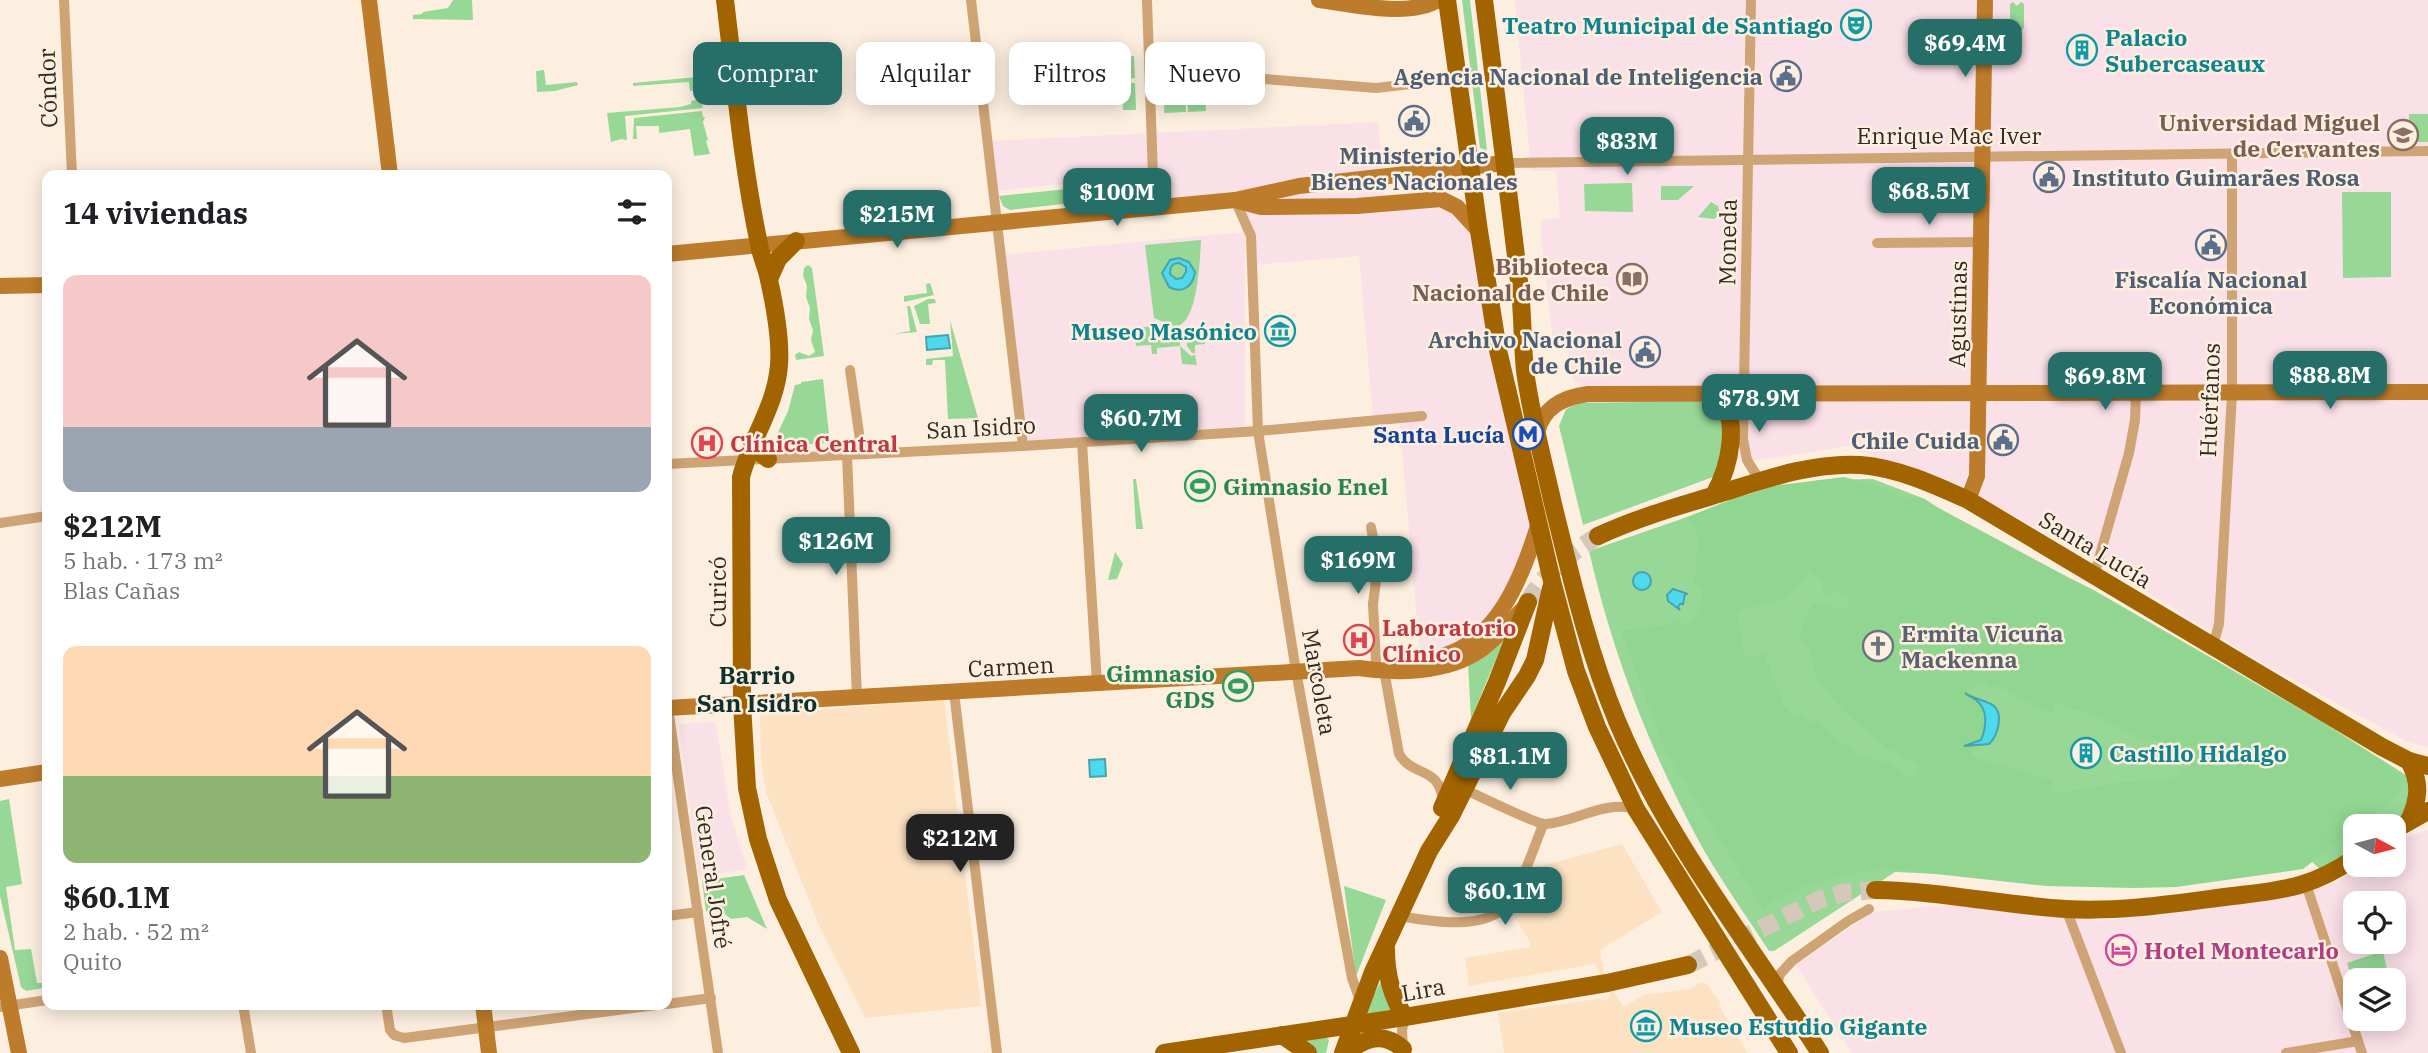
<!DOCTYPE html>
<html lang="es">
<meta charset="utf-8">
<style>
body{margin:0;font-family:"IBM Plex Serif",serif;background:#f2f2f2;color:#202124;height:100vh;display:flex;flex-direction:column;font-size:26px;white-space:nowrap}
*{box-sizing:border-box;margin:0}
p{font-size:23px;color:#757577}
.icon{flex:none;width:38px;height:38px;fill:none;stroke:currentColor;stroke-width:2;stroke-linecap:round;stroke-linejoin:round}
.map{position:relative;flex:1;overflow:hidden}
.panel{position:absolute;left:42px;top:170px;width:630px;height:840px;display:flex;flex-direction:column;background:#fff;border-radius:14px;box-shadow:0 4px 18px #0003}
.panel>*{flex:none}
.top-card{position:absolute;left:693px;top:42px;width:665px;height:63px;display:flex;gap:14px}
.needle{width:46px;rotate:97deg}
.tools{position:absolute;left:2343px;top:814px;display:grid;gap:14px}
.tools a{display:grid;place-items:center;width:63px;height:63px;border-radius:14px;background:#fff;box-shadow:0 4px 18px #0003;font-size:35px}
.price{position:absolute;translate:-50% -60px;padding:0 16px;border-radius:14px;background:#266f68;color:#fff;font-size:23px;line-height:46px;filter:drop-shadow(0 2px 4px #0008)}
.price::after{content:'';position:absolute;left:50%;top:42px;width:21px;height:16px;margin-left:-10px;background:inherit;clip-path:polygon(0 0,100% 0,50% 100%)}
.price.selected{background:#222;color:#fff}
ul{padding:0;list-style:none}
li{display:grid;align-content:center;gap:14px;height:371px;padding:0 21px}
li span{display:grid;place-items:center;height:217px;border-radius:14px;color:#555}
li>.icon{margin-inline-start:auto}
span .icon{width:126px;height:126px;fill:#fffc;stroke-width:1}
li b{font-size:30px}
h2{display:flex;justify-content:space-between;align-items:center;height:84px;padding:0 21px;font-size:30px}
.chip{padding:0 24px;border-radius:14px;background:#fff;box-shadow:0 4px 18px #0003;font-size:24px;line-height:63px}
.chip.selected{background:#266f68;color:#fff}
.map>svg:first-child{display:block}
.commercial{fill:#fae0e7;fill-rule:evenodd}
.built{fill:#fce2c3}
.green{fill:#97d896}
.forest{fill:#91d690;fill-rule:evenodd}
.water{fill:#4ed9ed;stroke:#45a4b0;stroke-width:2;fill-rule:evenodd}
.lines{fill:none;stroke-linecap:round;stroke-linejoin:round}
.primary-tunnel{stroke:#d3c8ba;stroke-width:18;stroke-dasharray:18 9;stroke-linecap:butt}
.street{stroke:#cfa475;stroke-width:10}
.secondary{stroke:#bc7c2b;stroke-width:16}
.primary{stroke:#a26400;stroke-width:18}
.labels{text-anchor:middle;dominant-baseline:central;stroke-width:5;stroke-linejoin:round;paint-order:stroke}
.culture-label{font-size:23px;font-weight:bold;fill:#0d838f;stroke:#fcefe0;text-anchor:start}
.service-label{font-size:23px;font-weight:bold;fill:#4e5e75;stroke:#fcefe0;text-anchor:end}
.street-label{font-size:23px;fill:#312a20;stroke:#fcefe0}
.education-label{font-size:23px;font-weight:bold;fill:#785e54;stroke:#fcefe0;text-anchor:end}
.transit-label{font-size:23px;font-weight:bold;fill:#164399;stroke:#fcefe0;text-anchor:end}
.health-label{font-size:23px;font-weight:bold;fill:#be3a42;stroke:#fcefe0;text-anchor:start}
.leisure-label{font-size:23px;font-weight:bold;fill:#27864d;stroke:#fcefe0;text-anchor:start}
.worship-label{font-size:23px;font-weight:bold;fill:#5b616d;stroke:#fcefe0;text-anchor:start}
.hotel-label{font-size:23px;font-weight:bold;fill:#b23c85;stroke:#fcefe0;text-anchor:start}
.neighbourhood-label{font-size:24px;font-weight:bold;fill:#0e302d;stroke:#fcefe0}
</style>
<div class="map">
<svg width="2428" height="1053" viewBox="0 0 2428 1053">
<rect width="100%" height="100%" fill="#fcefe0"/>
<!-- commercial -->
<g class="commercial">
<polygon points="1515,0 2428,0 2428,747 2408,742 2259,661 2091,558 1962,487 1902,464 1901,466 1851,448 1850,446 1758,460 1722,459 1708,401 1579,403 1580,384 1573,380 1568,345 1558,345 1553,342 1540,229 1543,220 1560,218 1556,171 1531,171"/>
<polygon points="1378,122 1385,206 1440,204 1456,212 1469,231 1475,250 1532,525 1507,597 1477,634 1444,651 1420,654 1399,417 1373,418 1359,256 1256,265 1253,232 1223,199 1159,204 1157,174 998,191 993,141"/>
<polygon points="1245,232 1245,426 1025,443 1001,255"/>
<polygon points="713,722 716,724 730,813 747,869 699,877 679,724"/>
<path d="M2428 830V1053H1852L1796 965 1873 912 1966 903 2103 921 2292 897 2336 882 2364 865 2394 864V845L2407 837ZM2356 903H2394V942H2356ZM2356 980H2394V1018H2356Z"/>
</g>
<!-- built -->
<g class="built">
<polygon points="944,699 981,1006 865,1018 821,930 766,792 761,761 760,715"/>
<polygon points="1622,844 1662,912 1600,950 1604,974 1620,1002 1624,1007 1644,995 1689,989 1700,983 1706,983 1721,1004 1719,1006 1748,1053 1504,1053 1498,1013 1598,999 1606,1001 1610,995 1595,964 1469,986 1465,958 1531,947 1530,942 1514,916 1518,911 1538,867"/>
</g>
<!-- green -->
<g class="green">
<polygon points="453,0 472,0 473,20 413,19 413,15 422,14 423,12 448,8"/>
<polygon points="1462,0 1470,0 1487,150 1480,148"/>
<polygon points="2013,2 2017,6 2021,2 2024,4 2024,28 2022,30 2010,28 2010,4"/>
<polygon points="1121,56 1134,56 1135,78 1122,79"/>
<polygon points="544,70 546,85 577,82 578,85 555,91 537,92 536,71"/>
<polygon points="697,77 699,77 699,90 690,91 689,82 633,86 633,83"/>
<polygon points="1122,83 1135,83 1136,110 1123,110"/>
<polygon points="1205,92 1206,111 1188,112 1187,93"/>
<polygon points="1185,93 1186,112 1164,113 1165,95"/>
<polygon points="700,99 703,108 625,116 627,140 621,139 611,142 607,113 680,107 691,104 691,101"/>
<polygon points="702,111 703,117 705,117 703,122 708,140 706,141 710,154 694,156 690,129 659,133 659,126 636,126 637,139 633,139 634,118"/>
<rect x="2409" y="114" width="19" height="28"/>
<polygon points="1146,181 1146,193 1144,195 1010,210 1003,206 999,196"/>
<polygon points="1632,183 1633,212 1585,211 1584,184"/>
<polygon points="1661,186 1694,186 1678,200 1661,200"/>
<polygon points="2342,192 2391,192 2391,277 2343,278"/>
<polygon points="1711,202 1718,206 1720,214 1714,219 1698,217"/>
<path d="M1201 240C1200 257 1198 327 1175 326 1167 326 1161 320 1154 318L1145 245Z"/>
<polygon points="808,265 812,268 824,356 796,360 795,355 799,352 809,356 815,352 811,340 813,330 809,319 810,308 806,297 807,286 803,275 804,268"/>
<polygon points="930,283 934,295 904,302 904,296 927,293 926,284"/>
<polygon points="928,299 935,299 936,303 928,304 930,324 920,324 914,306"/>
<polygon points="907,306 910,306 917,332 893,334 910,331"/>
<polygon points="950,320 978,418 948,419 945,360 933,360 932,365 926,365 926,359 953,356"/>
<polygon points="1155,326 1174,334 1180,333 1180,346 1191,356 1195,355 1197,365 1182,364 1180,346 1157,348 1157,354 1152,354 1151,345 1136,346 1135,328"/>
<polygon points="1203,329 1205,344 1195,345 1195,353 1192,353 1187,346 1186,336 1194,335 1194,330"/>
<polygon points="823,379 830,443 777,446 775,439 788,411 795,385 801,384 801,382"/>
<polygon points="1712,401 1723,412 1722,459 1713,477 1583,525 1559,426 1566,409 1579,403"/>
<polygon points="1133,479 1136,479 1143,529 1136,529"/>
<path d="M1873 479 1925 499 1976 533 2092 589 2321 721 2409 777V812L2389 826H2356L2355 849 2322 871 2304 854 2070 880 1895 872 1774 951H1769C1744 912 1716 874 1695 834 1646 740 1613 654 1589 551L1690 516 1739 496 1820 480Z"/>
<polygon points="1115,552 1123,564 1117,579 1108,580"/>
<polygon points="1506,631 1503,642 1471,719 1468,664"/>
<polygon points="9,799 22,884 6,887 15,950 31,949 37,983 43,983 43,988 26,991 21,987 0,896 0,801"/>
<polygon points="744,875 767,929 747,917 731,919 718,909 706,912 702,881"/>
<polygon points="1344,886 1386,900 1356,976"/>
<polygon points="2383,951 2387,970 2354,982 2347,963"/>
<polygon points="1384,975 1397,1012 1364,1014"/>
<polygon points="1325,1036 1329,1040 1326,1053 1312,1053 1297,1040"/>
</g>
<!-- forest -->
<path class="forest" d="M1844 477 1877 486 1903 497 1920 498 2092 590 2342 736 2393 769 2401 777 2400 793 2303 869 2176 887 2135 888 2046 886 1881 868 1806 886 1776 900 1763 909 1664 749 1621 631 1672 624 1675 619 1688 626 1699 611 1702 589 1693 584 1695 580 1698 534 1687 517 1772 486ZM1809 572 1825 583 1822 589 1823 596 1836 591 1849 598 1846 610 1826 605H1813L1803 619 1800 636 1807 645 1817 679 1843 711 1884 746 1919 766 1914 779 1884 762 1859 755 1839 741 1815 718 1811 724 1801 715 1797 719 1785 708 1764 653 1745 658 1737 611 1786 599ZM1982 682 1994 689 1996 685 2051 714 2056 703 2074 710H2082L2138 738 2182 745V750L2190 752C2194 759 2194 764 2187 770L2180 769 2179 778 2114 783 2070 791 2052 792V780L1971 756 1974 744 1983 737 1986 715 1976 700 1966 693Z"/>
<!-- water -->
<g class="water">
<path d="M1179 258 1189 262 1195 272C1193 287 1182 294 1169 287L1162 273 1170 260ZM1179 263 1186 267V272L1182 278 1176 279 1170 274C1170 267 1172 263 1179 263Z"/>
<polygon points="948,335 950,348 927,350 926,337"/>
<circle cx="1642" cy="581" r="9"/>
<polygon points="1673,589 1688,594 1685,594 1683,604 1680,604 1678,607 1680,610 1668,601 1667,595"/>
<path d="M1965 693C1972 698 1983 700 1991 704 2005 711 1998 737 1989 744L1964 746 1981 740C1986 728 1989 710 1976 700 1973 697 1968 696 1965 693Z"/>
<polygon points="1105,759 1106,776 1090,777 1089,760"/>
</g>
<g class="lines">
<!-- primary-tunnel -->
<g class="primary-tunnel">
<path d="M1528 602C1545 572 1569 554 1598 536"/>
<polyline points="1688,965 1821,899 1842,893 1875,890"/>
</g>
<!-- street -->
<g class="street">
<polyline points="64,0 72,175"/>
<polyline points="971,0 1023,446"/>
<polyline points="1147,0 1154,206"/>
<polyline points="1751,0 1743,439 1747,460 1760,481"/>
<polyline points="1150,84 1265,79 1376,88 1420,83"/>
<polyline points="1504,163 2428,151"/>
<polyline points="1235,200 1251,236 1258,431 1296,671 1352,978 1361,1003"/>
<polyline points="1877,243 1981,242"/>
<polyline points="850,370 862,454"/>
<polyline points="1082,442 1097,683"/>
<polyline points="847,455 857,697"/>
<polyline points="667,464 1023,446 1258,431 1422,416"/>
<polyline points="0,523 47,516"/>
<polyline points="1371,527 1378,565 1373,604 1376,662"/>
<polyline points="2094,576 2129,453 2135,420 2136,394"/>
<polyline points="2213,646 2219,624 2232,394 2232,154"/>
<path d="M1384 670 1399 754C1413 778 1440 765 1443 802"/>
<polyline points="954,692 997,1053"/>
<polyline points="668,708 718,1053"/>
<path d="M1464 789C1477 795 1536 824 1545 824 1576 822 1603 800 1636 809"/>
<polyline points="2306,884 2362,1053"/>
<polyline points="2066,909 2121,1053"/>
<polyline points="667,916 698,912"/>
<path d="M1399 916C1430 921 1484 932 1508 904 1520 890 1535 844 1543 825"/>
<polyline points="1777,985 1780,974 1792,961 1848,921 1869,909"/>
<polyline points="243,1004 251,1053"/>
<polyline points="386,1004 390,1030 394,1035 404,1038 664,1004"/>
<polyline points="667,1004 711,998"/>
<polyline points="0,1007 47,1000"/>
<polyline points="1403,1050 1402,1030 1405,1017"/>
<polyline points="2286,1053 2358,1041"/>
</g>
<!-- secondary -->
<g class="secondary">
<polyline points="369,0 390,175"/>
<path d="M1319 0C1352 4 1409 18 1438 0"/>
<polyline points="1238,201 1261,207 1357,206 1441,199 1457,207 1479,231"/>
<polyline points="667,254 1235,200 1299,186 1504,163"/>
<polyline points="0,286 47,285"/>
<path d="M1537 432C1544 407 1563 397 1588 394L2428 392"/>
<polyline points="1968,500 1977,476 1985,0"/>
<path d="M1442 656C1498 640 1522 577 1538 526"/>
<path d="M667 708 1359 668C1396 674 1447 673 1479 651 1496 639 1511 621 1526 606"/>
<polyline points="0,779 47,772"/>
<polyline points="0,958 19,1053"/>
<polyline points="483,1004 489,1053"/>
</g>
<!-- primary -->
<g class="primary">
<path d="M725 0C735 81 742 164 759 244 761 257 767 268 769 280 775 307 781 339 779 365 776 406 751 438 741 477L742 704 747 788 758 839 778 900 851 1053"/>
<polyline points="1447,0 1479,231 1498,350 1552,581 1576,671 1597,727 1636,809 1789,1053"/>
<path d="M1484 0C1496 94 1508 187 1519 281 1523 311 1522 341 1525 371 1531 415 1543 460 1553 504 1571 577 1588 651 1617 721 1667 841 1750 944 1820 1053"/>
<polyline points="769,279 778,259 796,241"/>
<polyline points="754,439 759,452 768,459"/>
<path d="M1714 495C1730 466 1741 419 1717 393"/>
<path d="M1598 536C1639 517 1682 505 1725 492 1769 478 1815 462 1861 465 1898 468 1935 485 1968 500L2382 747 2409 761 2428 766"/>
<polyline points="1442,808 1497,682 1528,602"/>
<path d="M2409 821C2419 799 2421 783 2409 761"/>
<polyline points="2394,830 2428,811"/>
<path d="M1875 890C1940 891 2002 905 2066 909 2120 912 2172 904 2225 897 2279 890 2309 890 2356 857"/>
<path d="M1386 949C1386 974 1391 996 1405 1017"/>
<polyline points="1282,1035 1308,1053"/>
<polyline points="1164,1053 1405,1017 1607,983 1688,965"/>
<polyline points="1343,1053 1373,972 1429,851 1451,816 1502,713 1527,676 1535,660 1551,588"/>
<path d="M1344 1053C1365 1039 1382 1030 1403 1049"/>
</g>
</g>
<!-- icons -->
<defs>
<g id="theatre-ring" transform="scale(1.575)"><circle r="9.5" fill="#fcefe0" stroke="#0f9aa8" stroke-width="1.5"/><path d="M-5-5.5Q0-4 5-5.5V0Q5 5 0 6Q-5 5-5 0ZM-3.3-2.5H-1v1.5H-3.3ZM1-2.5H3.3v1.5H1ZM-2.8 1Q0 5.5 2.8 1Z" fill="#0f9aa8"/></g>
<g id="building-ring" transform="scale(1.575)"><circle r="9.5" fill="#fcefe0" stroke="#0f9aa8" stroke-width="1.5"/><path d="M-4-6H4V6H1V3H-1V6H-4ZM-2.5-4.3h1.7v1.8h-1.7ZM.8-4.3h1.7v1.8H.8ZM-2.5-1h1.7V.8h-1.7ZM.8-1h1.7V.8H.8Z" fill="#0f9aa8"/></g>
<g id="civic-ring" transform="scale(1.575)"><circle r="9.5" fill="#fcefe0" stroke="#5c6f8a" stroke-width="1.5"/><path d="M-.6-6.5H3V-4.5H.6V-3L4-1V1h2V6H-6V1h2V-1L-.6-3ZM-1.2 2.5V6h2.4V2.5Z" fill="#5c6f8a"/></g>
<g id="university-ring" transform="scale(1.575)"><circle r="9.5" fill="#fcefe0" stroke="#8d6e63" stroke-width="1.5"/><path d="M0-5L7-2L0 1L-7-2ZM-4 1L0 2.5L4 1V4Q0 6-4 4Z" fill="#8d6e63"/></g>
<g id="library-ring" transform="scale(1.575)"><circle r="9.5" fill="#fcefe0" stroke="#8d6e63" stroke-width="1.5"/><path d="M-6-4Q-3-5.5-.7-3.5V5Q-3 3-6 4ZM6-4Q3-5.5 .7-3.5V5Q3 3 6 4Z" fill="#8d6e63"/></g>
<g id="museum-ring" transform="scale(1.575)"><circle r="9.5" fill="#fcefe0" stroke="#0f9aa8" stroke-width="1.5"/><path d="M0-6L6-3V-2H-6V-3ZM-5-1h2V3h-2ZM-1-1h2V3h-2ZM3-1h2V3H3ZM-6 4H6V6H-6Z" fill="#0f9aa8"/></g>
<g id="metro-ring" transform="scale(1.575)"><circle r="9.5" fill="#fcefe0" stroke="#1a4fb4" stroke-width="1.5"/><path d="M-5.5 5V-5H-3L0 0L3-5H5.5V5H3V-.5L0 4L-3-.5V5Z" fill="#1a4fb4"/></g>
<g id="hospital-ring" transform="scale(1.575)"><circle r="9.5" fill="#fcefe0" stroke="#e0444e" stroke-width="1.5"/><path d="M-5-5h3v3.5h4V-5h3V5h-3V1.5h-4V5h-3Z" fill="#e0444e"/></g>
<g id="stadium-ring" transform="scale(1.575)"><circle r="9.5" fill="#fcefe0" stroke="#2e9e5b" stroke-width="1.5"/><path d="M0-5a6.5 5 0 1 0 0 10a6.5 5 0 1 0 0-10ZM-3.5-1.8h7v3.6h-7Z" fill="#2e9e5b"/></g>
<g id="church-ring" transform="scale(1.575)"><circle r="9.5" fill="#fcefe0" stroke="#6b7280" stroke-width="1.5"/><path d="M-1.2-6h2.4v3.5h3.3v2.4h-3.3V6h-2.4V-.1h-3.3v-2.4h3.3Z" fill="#6b7280"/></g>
<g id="hotel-ring" transform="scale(1.575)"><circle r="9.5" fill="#fcefe0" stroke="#d1479c" stroke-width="1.5"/><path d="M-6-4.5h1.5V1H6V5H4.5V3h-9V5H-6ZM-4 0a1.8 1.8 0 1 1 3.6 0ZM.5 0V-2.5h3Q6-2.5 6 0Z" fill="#d1479c"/></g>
</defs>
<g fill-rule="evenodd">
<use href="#theatre-ring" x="1856" y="25"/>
<use href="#building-ring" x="2082" y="50"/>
<use href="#civic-ring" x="1786" y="76"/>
<use href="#civic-ring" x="1414" y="121"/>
<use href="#university-ring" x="2403" y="135"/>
<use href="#civic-ring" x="2049" y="177"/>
<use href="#civic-ring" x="2211" y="245"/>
<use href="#library-ring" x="1632" y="279"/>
<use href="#museum-ring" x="1280" y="331"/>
<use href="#civic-ring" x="1645" y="352"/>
<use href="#metro-ring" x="1528" y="434"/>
<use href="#civic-ring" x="2003" y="440"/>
<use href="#hospital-ring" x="707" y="443"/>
<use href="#stadium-ring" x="1200" y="486"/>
<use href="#hospital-ring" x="1359" y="640"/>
<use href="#church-ring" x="1878" y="646"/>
<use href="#stadium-ring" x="1238" y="686"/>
<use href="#building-ring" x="2086" y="753"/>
<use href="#hotel-ring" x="2121" y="950"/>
<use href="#museum-ring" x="1646" y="1026"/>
</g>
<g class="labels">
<!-- culture labels -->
<g class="culture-label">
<text x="1833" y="25" text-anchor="end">Teatro Municipal de Santiago</text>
<text x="2105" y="37">Palacio<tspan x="2105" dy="26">Subercaseaux</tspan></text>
<text x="1257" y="331" text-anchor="end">Museo Masónico</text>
<text x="2109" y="753">Castillo Hidalgo</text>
<text x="1669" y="1026">Museo Estudio Gigante</text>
</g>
<!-- service labels -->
<g class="service-label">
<text x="1763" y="76">Agencia Nacional de Inteligencia</text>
<text x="1414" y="155" text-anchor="middle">Ministerio de<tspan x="1414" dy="26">Bienes Nacionales</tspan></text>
<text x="2072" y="177" text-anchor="start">Instituto Guimarães Rosa</text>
<text x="2211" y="279" text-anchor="middle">Fiscalía Nacional<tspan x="2211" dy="26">Económica</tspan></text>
<text x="1622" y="339">Archivo Nacional<tspan x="1622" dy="26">de Chile</tspan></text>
<text x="1980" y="440">Chile Cuida</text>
</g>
<!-- street labels -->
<g class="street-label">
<text transform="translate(47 88) rotate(-92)">Cóndor</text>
<text x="1949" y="135">Enrique Mac Iver</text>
<text transform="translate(1727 242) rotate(-89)">Moneda</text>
<text transform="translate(1957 314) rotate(-89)">Agustinas</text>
<text transform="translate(2209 400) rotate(-88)">Huérfanos</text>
<text transform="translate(981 427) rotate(-3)">San Isidro</text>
<text transform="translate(2096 549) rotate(31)">Santa Lucía</text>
<text transform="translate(717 592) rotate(-90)">Curicó</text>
<text transform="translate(1011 666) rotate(-3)">Carmen</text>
<text transform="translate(1320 682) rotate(80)">Marcoleta</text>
<text transform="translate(714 877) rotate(82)">General Jofré</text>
<text transform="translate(1423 989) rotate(-10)">Lira</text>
</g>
<!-- education labels -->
<g class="education-label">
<text x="2380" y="122">Universidad Miguel<tspan x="2380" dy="26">de Cervantes</tspan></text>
<text x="1609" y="266">Biblioteca<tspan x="1609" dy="26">Nacional de Chile</tspan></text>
</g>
<!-- transit labels -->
<g class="transit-label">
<text x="1505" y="434">Santa Lucía</text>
</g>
<!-- health labels -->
<g class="health-label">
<text x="730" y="443">Clínica Central</text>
<text x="1382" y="627">Laboratorio<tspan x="1382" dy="26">Clínico</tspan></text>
</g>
<!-- leisure labels -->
<g class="leisure-label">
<text x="1223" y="486">Gimnasio Enel</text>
<text x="1215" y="673" text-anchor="end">Gimnasio<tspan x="1215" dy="26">GDS</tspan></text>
</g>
<!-- worship labels -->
<g class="worship-label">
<text x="1901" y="633">Ermita Vicuña<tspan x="1901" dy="26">Mackenna</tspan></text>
</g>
<!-- hotel labels -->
<g class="hotel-label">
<text x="2144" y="950">Hotel Montecarlo</text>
</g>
<!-- neighbourhood labels -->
<g class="neighbourhood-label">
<text x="757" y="675">Barrio<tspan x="757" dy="28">San Isidro</tspan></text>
</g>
</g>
</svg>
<div class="tools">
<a><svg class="needle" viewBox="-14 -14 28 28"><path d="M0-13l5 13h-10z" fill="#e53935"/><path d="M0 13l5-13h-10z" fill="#757577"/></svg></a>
<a><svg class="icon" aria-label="locate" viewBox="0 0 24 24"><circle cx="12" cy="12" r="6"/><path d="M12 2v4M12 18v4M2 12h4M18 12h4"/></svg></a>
<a><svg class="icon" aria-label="layers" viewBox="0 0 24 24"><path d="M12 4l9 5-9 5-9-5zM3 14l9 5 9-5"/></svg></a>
</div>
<b class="price" style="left:1965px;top:79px">$69.4M</b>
<b class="price" style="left:1627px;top:177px">$83M</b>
<b class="price" style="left:1929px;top:227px">$68.5M</b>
<b class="price" style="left:1117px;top:228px">$100M</b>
<b class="price" style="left:897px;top:250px">$215M</b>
<b class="price" style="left:2330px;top:411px">$88.8M</b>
<b class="price" style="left:2105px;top:412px">$69.8M</b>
<b class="price" style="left:1759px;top:434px">$78.9M</b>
<b class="price" style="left:1141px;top:454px">$60.7M</b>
<b class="price" style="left:836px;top:577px">$126M</b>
<b class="price" style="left:1358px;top:596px">$169M</b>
<b class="price" style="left:1510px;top:792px">$81.1M</b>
<b class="price selected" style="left:960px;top:874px">$212M</b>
<b class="price" style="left:1505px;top:927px">$60.1M</b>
<div class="top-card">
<a class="chip selected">Comprar</a>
<a class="chip">Alquilar</a>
<a class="chip">Filtros</a>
<a class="chip">Nuevo</a>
</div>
<section class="panel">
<h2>14 viviendas<svg class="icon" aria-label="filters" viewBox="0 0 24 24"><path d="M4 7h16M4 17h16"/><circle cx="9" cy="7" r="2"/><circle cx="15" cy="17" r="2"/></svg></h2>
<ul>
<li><span style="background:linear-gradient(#f6c9c9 70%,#9aa5b1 0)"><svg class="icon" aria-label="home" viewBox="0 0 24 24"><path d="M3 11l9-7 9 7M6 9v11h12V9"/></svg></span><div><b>$212M</b><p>5 hab. · 173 m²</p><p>Blas Cañas</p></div></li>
<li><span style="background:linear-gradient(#ffd9b3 60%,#8fb573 0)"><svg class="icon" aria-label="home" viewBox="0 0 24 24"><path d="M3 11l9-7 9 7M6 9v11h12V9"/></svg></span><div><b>$60.1M</b><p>2 hab. · 52 m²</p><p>Quito</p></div></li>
</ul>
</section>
</div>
